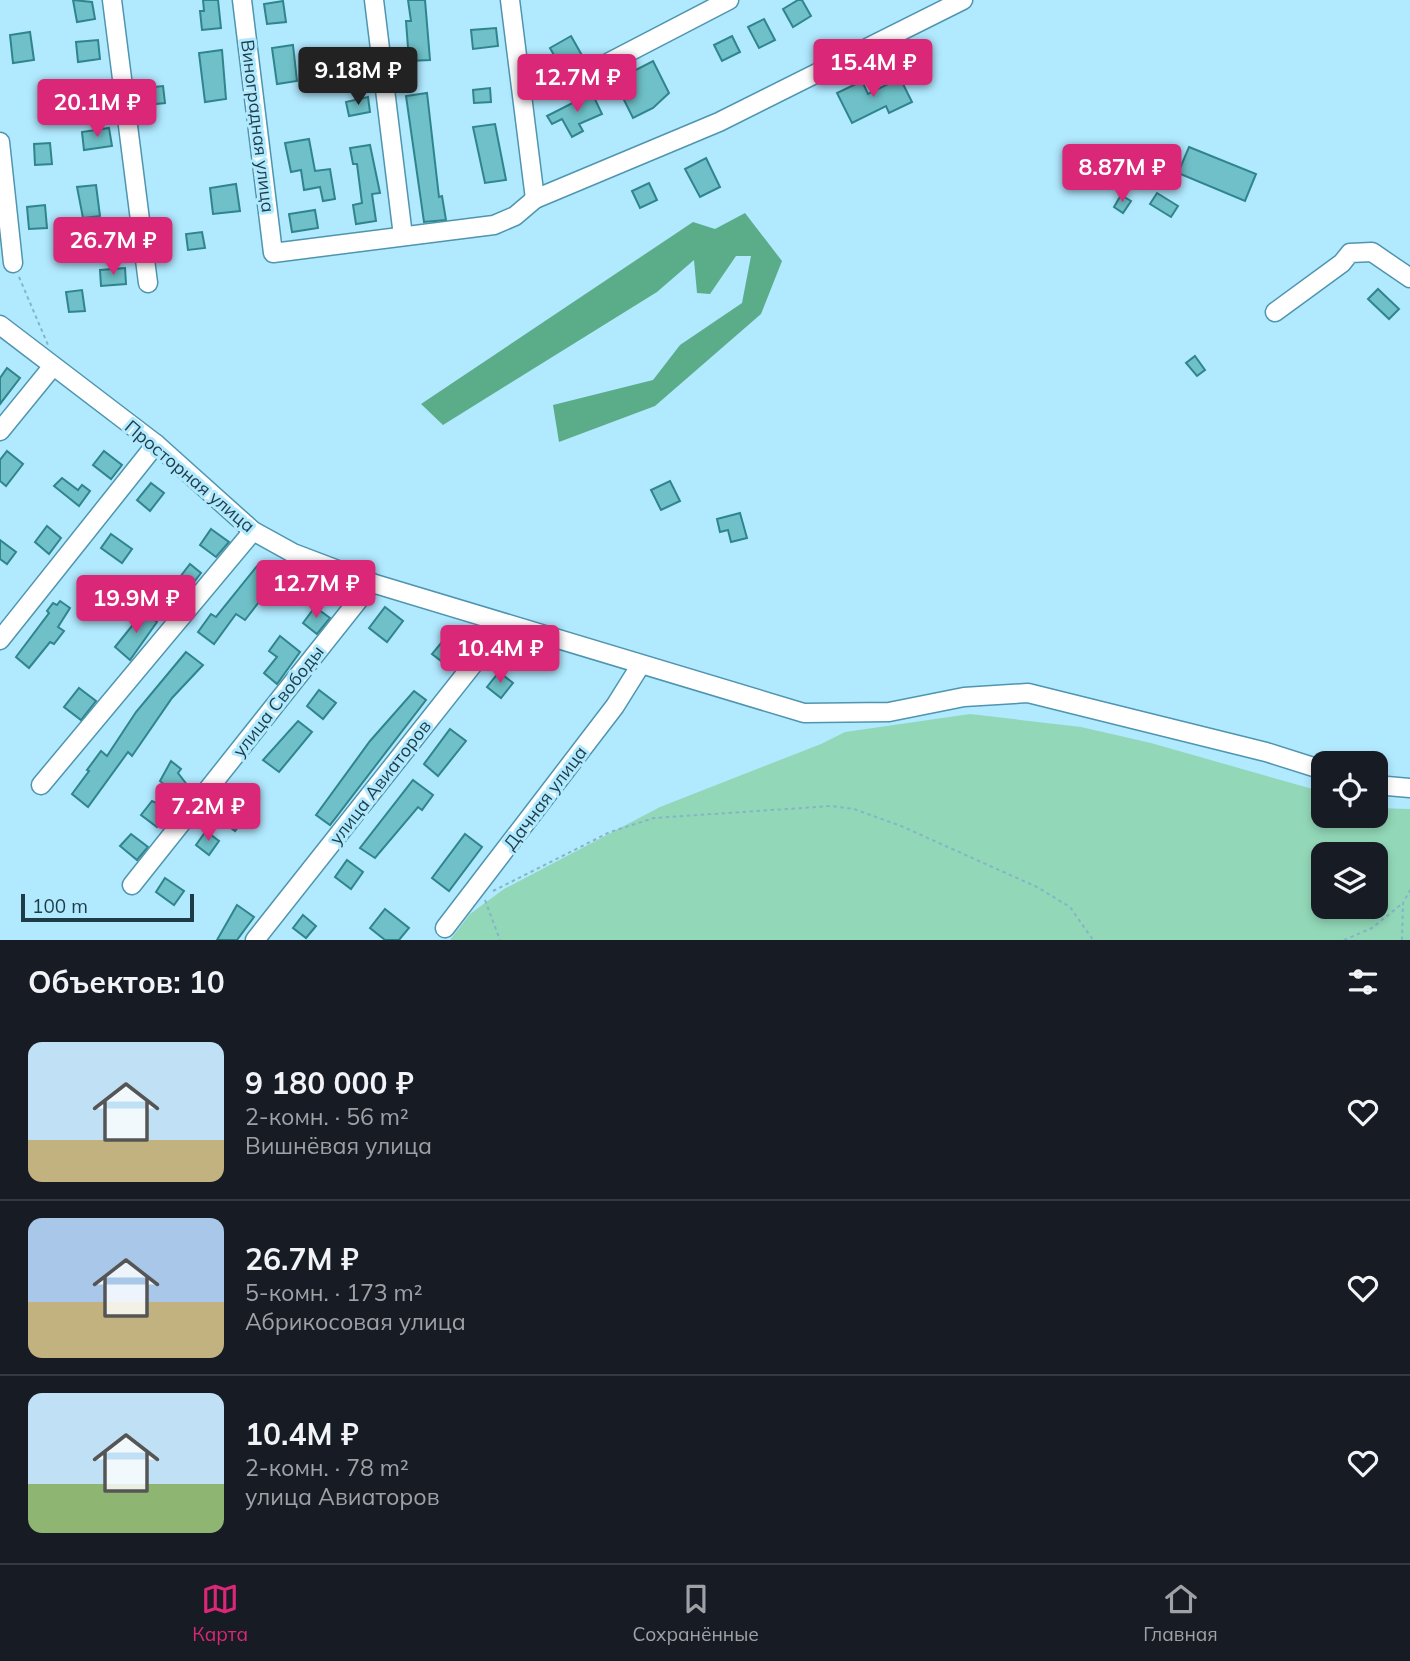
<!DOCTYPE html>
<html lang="ru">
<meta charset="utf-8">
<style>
body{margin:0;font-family:Mulish,sans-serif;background:#20242c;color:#f1f3f6;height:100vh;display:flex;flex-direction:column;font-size:26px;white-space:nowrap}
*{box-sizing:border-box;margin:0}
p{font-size:23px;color:#9ea1a6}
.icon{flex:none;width:38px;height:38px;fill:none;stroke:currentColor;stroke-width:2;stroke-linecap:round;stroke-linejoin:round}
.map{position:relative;height:940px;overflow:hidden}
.drawer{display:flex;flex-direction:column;background:#171b24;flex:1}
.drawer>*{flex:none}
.fabs{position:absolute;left:1311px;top:751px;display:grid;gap:14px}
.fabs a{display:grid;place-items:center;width:77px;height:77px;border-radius:14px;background:#171b24;box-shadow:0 4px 10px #0003;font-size:35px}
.scale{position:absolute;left:21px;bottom:18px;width:173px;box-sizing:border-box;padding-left:7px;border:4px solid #1e3c47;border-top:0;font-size:19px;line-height:24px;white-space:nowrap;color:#1e3c47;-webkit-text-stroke:5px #b1e9ff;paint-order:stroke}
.price{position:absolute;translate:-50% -60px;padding:0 16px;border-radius:7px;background:#db2777;color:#fff;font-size:23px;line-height:46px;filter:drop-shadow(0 2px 4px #0008)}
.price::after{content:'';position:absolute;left:50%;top:42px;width:21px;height:16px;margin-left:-10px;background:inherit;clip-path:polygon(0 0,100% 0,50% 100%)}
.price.on{background:#222;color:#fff}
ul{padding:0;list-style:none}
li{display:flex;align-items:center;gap:21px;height:175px;padding:0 28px}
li+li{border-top:2px solid #363941}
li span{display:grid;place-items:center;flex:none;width:196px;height:140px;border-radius:14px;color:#555}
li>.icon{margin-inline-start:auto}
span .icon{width:84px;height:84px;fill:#fffc;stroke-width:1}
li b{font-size:30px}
h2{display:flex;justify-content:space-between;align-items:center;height:84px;padding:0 28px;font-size:30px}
.tabs{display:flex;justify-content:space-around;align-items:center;height:98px;border-top:2px solid #363941;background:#171b24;font-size:19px;color:#9ea1a6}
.tabs a{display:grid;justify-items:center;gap:4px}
.tabs .on{color:#db2777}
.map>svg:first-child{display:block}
.green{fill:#92d8b8;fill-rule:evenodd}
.forest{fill:#5bad8a}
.building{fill:#6fc0c8;stroke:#30848c;stroke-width:2}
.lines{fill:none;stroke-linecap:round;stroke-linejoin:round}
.minor-casing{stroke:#4f95af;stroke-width:21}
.path{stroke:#84b5c7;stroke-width:2;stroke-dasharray:3.5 3.5;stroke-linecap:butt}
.minor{stroke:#fff;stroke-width:18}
.labels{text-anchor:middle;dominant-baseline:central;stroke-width:6;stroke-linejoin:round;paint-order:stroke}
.street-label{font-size:18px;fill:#1e3c47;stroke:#b1e9ff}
</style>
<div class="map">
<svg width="1410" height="940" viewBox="0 0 1410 940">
<rect width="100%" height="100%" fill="#b1e9ff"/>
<!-- green -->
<path class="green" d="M970 714 1081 727 1151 743 1302 786 1323 792V816H1376V808L1410 809V940H450L470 914 504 889 660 807 821 744 845 732ZM1376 854V906H1323V854Z"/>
<!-- forest -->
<polygon class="forest" points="745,213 782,261 761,314 655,406 559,442 553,405 653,380 680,345 742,303 751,256 736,256 710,294 697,293 694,260 657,292 443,425 421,404 693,222 715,229"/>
<!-- building -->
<g class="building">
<polygon points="73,0 92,2 95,19 77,22"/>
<polygon points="203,0 218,0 221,28 202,30 200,11 204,11"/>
<polygon points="408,0 425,0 430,60 409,61 406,21 411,21"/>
<polygon points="798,0 802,0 811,16 793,27 783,9"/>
<polygon points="283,1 286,22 267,24 264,4"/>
<polygon points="764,19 775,40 759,48 748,27"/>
<polygon points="496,28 498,46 473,49 471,30"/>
<polygon points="30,32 34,60 13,63 10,35"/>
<polygon points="571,36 584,59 563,71 550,48"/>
<polygon points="732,36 740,52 722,61 714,45"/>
<polygon points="98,40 100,59 78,62 76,42"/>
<polygon points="293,45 297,81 277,84 272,48"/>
<polygon points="222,50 226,99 205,102 199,53"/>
<polygon points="653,61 669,93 653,108 633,118 611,74 627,66 630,73"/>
<polygon points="900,78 912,102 889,113 886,106 852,123 837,93 862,81 868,94"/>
<polygon points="163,86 165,103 147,105 145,88"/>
<polygon points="490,88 491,102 474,103 473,90"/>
<polygon points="427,93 439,197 442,196 446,220 424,222 406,96"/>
<polygon points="592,93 602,114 579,124 583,131 572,137 562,119 552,124 547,116"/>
<polygon points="99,95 100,104 73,107 72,98"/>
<polygon points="368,97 370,112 349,116 346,102"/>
<polygon points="495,124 506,180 485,183 473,127"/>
<polygon points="109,128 112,146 84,150 82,132"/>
<polygon points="309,139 315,171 330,169 335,199 323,201 320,187 304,190 301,170 291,172 285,143"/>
<polygon points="50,143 52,164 35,165 34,144"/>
<polygon points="370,145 380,193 372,194 376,221 356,224 353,205 362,203 357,164 353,164 350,148"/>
<polygon points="1189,147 1256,174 1245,201 1178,173"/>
<polygon points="706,158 720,187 700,197 685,169"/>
<polygon points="649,183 657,200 640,208 632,191"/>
<polygon points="236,184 240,211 213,214 210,188"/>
<polygon points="96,185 100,216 83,218 77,187"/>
<polygon points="1157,193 1178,206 1171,217 1150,204"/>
<polygon points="1121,195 1131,201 1123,213 1114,207"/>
<polygon points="45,205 47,228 29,229 27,207"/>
<polygon points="315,210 318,228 292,232 289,214"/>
<polygon points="119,230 120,249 101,250 99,232"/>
<polygon points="202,232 205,248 188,250 186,234"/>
<polygon points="125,268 126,284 101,286 100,270"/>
<polygon points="1378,289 1399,309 1389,319 1368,299"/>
<polygon points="82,290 85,311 69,312 66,292"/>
<polygon points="1195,356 1205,370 1197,376 1186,363"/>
<polygon points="7,368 20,378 0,404 0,378"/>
<polygon points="7,451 23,464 6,486 0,481 0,460"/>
<polygon points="104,451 122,465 111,479 93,465"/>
<polygon points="62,478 78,490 82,485 90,491 79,506 54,486"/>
<polygon points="670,481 680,501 661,510 651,490"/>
<polygon points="151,483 164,493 150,511 137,500"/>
<polygon points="740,513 747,538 731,542 728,530 720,532 717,519"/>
<polygon points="47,526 61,538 49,554 35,542"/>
<polygon points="211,529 229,542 216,557 200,545"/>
<polygon points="111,534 132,549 122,563 101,548"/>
<polygon points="0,540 16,552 7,564 0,559"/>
<polygon points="190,564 201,573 172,610 165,604 169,598 163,593 170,583 173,586"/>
<polygon points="257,566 276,580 245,620 236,614 214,644 198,632 211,614 216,617"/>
<polygon points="60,601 70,608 58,627 64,631 54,644 50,642 29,668 16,657 49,613 47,611 53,603 57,605"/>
<polygon points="315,607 330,618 317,634 303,623"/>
<polygon points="385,607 403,621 387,642 369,628"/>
<polygon points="144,611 157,622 130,660 115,647"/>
<polygon points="451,631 468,644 449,667 432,654"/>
<polygon points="280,636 300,652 277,684 264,673 277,657 269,651"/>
<polygon points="186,652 203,665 172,698 132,756 128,752 88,807 72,794 89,771 87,770 101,751 107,756 136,712"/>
<polygon points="499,672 513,683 501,698 487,687"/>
<polygon points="79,688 96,701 81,720 64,707"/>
<polygon points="319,690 336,703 323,719 307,706"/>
<polygon points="414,691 426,700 330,825 316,815 370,741"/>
<polygon points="298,721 312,732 279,772 263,760"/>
<polygon points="450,729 466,741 438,776 424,764"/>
<polygon points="171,761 181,769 178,773 188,786 157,827 141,815 152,801 156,803 166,786 160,781"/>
<polygon points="413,780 433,795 422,810 418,807 375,858 360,848"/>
<polygon points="232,800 249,813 235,831 218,818"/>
<polygon points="206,831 219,841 209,855 196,845"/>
<polygon points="131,834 148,847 137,860 120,846"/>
<polygon points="465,834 482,847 449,891 432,878"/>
<polygon points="347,860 363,872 351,889 335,877"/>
<polygon points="165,878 184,891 174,905 156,892"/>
<polygon points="237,905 254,917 237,940 217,940"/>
<polygon points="385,909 409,928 399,940 385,940 370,928"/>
<polygon points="303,915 316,926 306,938 293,928"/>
</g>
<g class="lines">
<!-- minor casing -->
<g class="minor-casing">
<g id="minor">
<polyline points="112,0 148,283"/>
<polyline points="242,0 273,253 494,225 515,216 535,199 719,122 963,0"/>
<polyline points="374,0 403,236"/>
<polyline points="510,0 535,199"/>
<polyline points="600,67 729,0"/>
<polyline points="0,142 13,263"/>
<polyline points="1275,312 1342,263 1350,253 1372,252 1410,278"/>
<polyline points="0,325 156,444 253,531 293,553 372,583 804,713 889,712 964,697 1028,693 1266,752 1323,770"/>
<polyline points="0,431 53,366"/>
<polyline points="0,640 156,444"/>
<polyline points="41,785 253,531"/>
<polyline points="1376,785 1410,788"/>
<polyline points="132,885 372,583"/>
<polyline points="445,928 615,706 640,666"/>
<polyline points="255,940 505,624"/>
</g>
</g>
<!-- path -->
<g class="path">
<polyline points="19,277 48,345"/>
<polyline points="493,891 610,832 654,818 831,806 854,809 901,826 1037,887 1070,907 1093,940"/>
<polyline points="485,900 500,940"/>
<polyline points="1344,940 1372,928 1403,903"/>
<polyline points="1402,940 1403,903 1410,890"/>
</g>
<!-- minor -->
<use href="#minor" class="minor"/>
</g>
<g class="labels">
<!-- street labels -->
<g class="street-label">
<text transform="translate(258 126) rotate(83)">Виноградная улица</text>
<text transform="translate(190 476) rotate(40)">Просторная улица</text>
<text transform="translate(278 701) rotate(-52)">улица Свободы</text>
<text transform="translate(380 782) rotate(-52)">улица Авиаторов</text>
<text transform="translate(545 798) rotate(-53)">Дачная улица</text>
</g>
</g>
</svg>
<div class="fabs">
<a><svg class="icon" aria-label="locate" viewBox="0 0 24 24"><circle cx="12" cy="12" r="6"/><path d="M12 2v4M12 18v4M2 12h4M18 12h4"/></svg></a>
<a><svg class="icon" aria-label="layers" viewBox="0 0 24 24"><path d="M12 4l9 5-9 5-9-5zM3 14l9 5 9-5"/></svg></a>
</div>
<div class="scale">100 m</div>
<b class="price" style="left:873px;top:99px">15.4M ₽</b>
<b class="price on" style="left:358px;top:107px">9.18M ₽</b>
<b class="price" style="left:577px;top:114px">12.7M ₽</b>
<b class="price" style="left:97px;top:139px">20.1M ₽</b>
<b class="price" style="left:1122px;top:204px">8.87M ₽</b>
<b class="price" style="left:113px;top:277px">26.7M ₽</b>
<b class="price" style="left:316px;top:620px">12.7M ₽</b>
<b class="price" style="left:136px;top:635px">19.9M ₽</b>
<b class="price" style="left:500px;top:685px">10.4M ₽</b>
<b class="price" style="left:208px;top:843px">7.2M ₽</b>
</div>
<section class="drawer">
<h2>Объектов: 10<svg class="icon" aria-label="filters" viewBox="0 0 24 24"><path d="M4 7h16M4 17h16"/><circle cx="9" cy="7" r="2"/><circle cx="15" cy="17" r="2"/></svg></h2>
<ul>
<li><span style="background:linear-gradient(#bfe0f5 70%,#c2b280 0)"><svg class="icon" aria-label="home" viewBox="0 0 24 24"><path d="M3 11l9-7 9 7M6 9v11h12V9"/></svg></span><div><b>9 180 000 ₽</b><p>2-комн. · 56 m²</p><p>Вишнёвая улица</p></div><svg class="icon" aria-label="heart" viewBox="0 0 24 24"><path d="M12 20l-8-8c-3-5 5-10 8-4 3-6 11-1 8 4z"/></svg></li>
<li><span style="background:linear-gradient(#a9c7e8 60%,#c2b280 0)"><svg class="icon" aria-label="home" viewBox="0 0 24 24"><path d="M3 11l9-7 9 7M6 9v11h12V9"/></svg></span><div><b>26.7M ₽</b><p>5-комн. · 173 m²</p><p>Абрикосовая улица</p></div><svg class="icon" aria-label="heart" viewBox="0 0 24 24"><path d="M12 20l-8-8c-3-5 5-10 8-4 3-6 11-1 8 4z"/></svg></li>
<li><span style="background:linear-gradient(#bfe0f5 65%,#8fb573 0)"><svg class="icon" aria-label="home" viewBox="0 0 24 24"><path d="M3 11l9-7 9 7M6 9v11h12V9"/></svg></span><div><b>10.4M ₽</b><p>2-комн. · 78 m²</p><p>улица Авиаторов</p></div><svg class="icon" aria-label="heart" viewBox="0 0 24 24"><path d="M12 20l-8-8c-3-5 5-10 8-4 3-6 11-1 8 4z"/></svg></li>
</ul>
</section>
<nav class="tabs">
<a class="on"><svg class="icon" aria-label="map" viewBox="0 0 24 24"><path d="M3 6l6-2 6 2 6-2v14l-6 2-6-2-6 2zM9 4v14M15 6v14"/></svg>Карта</a>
<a><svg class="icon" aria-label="saved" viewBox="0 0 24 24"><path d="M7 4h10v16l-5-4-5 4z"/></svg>Сохранённые</a>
<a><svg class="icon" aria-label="home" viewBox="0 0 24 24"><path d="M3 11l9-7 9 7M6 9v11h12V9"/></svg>Главная</a>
</nav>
